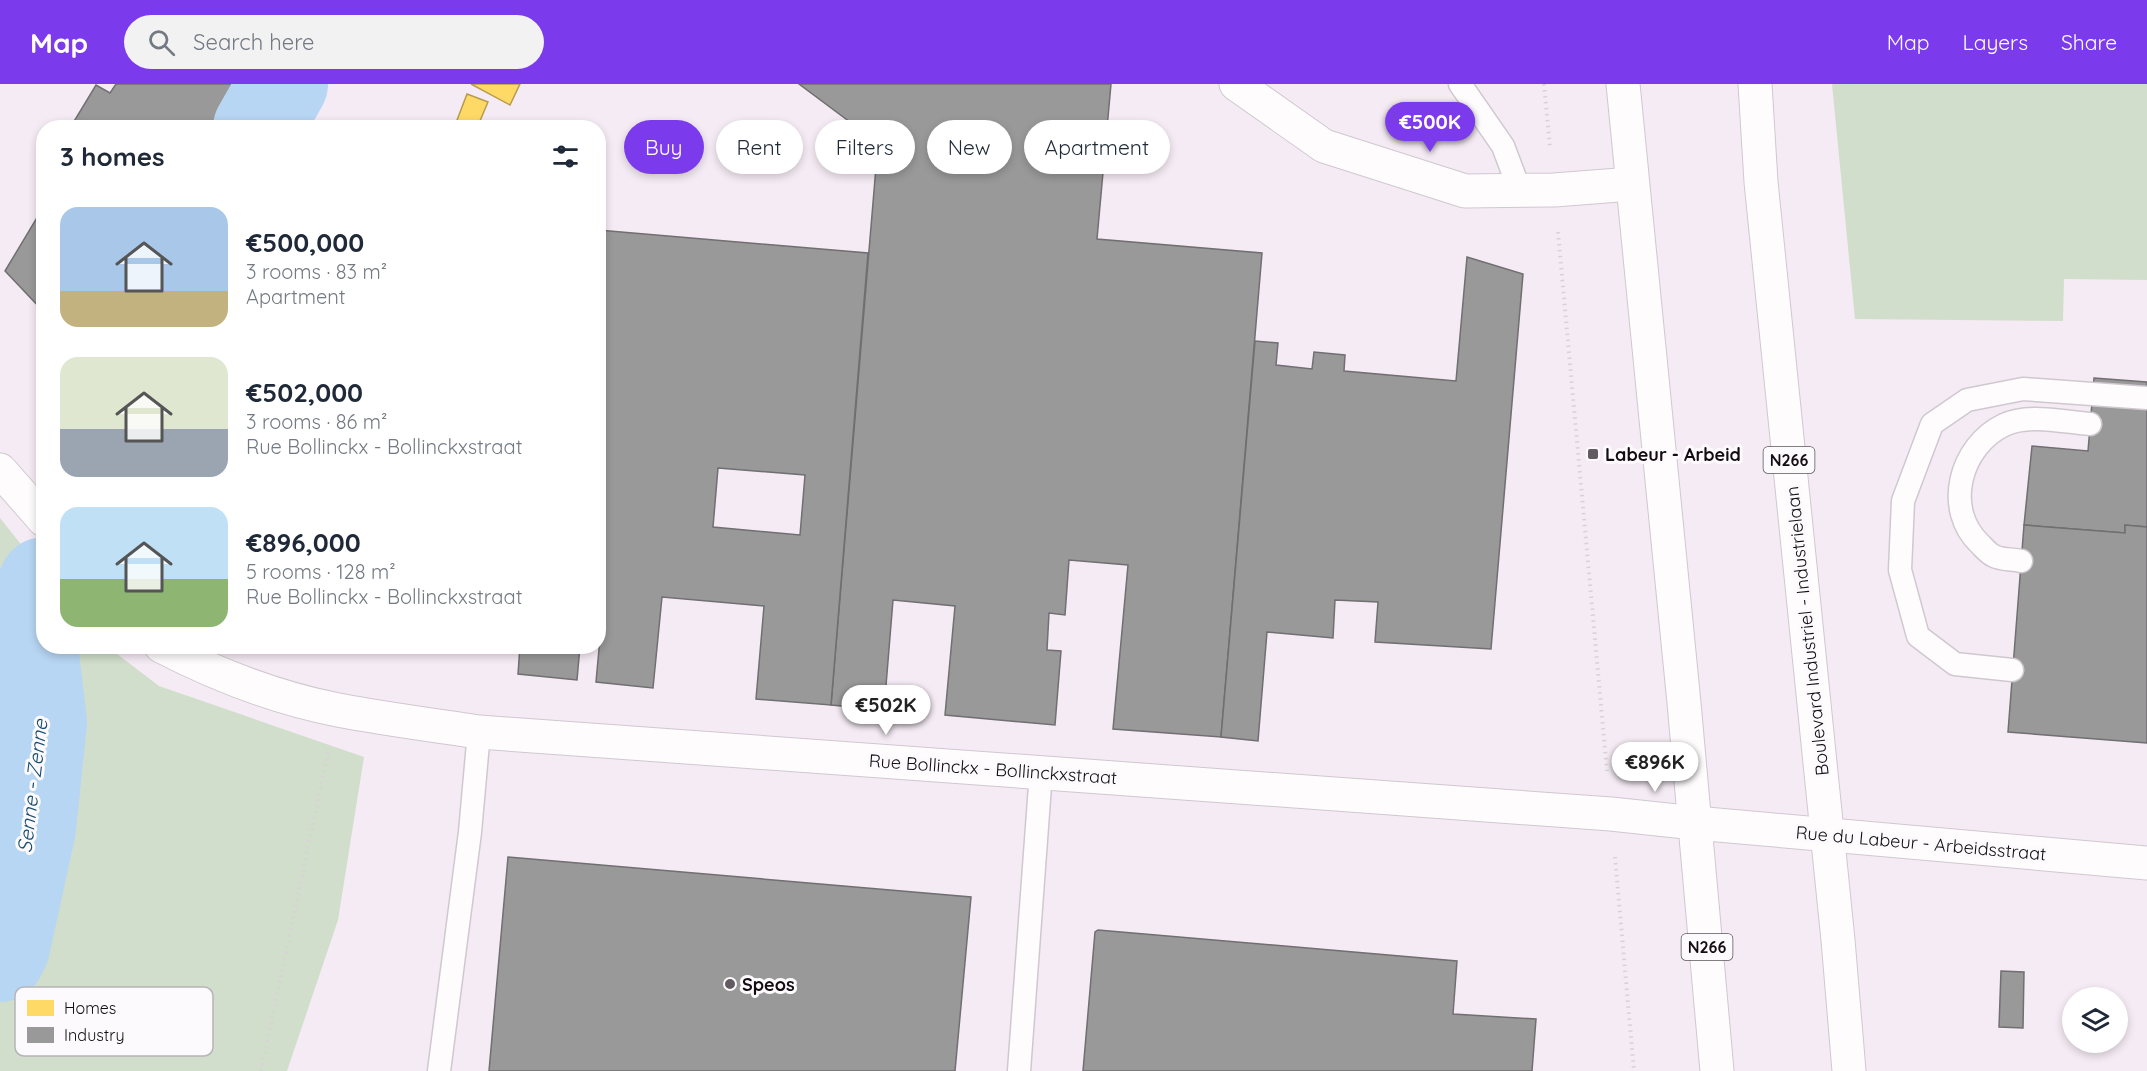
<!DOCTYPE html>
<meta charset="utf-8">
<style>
body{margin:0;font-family:Quicksand,sans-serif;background:#f2f2f3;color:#1f2937;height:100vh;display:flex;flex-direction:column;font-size:22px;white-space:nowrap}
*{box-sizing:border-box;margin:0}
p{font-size:20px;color:#747a83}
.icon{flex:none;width:33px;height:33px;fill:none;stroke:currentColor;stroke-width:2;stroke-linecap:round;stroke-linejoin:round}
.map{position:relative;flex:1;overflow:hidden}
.drawer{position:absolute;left:36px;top:36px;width:570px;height:534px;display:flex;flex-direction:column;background:#fff;border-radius:24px;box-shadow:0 3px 9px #0003}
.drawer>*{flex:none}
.banner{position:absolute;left:624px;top:36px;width:570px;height:54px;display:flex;gap:12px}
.controls{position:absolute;left:2062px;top:903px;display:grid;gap:12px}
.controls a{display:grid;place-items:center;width:66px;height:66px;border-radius:50%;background:#fff;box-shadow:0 3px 9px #0003;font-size:30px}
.price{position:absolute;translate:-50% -51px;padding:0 14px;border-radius:21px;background:#fff;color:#222;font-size:20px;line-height:39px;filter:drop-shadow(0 2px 3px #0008)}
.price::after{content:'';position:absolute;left:50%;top:36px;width:18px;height:14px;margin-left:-9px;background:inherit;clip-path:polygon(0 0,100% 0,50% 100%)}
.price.current{background:#7c3aed;color:#fff}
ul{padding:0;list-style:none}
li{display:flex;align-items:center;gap:18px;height:150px;padding:0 24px}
li span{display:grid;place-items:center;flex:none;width:168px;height:120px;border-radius:18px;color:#555}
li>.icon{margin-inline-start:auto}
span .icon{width:72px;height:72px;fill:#fffc;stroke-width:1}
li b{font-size:26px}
h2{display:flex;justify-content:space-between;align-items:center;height:72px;padding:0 24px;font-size:26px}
.chip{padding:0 21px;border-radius:27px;background:#fff;box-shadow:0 3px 9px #0003;font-size:21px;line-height:54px}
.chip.current{background:#7c3aed;color:#fff}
header{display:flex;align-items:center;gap:36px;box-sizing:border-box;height:84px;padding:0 30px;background:#7c3aed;color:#fff}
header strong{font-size:28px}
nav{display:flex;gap:33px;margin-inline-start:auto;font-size:21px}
.search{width:420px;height:54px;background:#f2f2f3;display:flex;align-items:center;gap:15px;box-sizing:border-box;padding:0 21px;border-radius:33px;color:#747a83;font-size:22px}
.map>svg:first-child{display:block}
.green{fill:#d1decb}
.homes{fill:#ffd966;stroke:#b89c4d;stroke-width:1.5}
.industry{fill:#999;stroke:#716f71;stroke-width:1.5;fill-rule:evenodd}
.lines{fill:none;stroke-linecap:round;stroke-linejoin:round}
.river{stroke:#b7d6f3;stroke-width:90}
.lane-casing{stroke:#d0c8cf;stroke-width:25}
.street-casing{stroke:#d0c8cf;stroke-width:35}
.primary-casing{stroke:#d0c8cf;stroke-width:35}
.path{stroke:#d6d3d5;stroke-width:4;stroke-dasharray:1.5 4.5;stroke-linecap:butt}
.lane{stroke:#fefcfd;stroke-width:22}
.street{stroke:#fefcfd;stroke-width:33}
.primary{stroke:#fefcfd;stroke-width:33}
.poi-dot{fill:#625b62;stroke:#fdfafd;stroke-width:2}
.labels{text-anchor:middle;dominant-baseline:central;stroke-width:6;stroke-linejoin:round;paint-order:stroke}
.shield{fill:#fdfafd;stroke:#595459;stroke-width:1.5}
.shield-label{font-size:16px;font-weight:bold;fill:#130d13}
.poi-label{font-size:18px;font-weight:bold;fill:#130d13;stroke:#fdfafd;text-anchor:start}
.street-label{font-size:18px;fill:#130d13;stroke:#fdfafd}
.water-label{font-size:20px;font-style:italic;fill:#144c70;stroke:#fdfafd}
.key{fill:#fdfafd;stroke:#b7b3b7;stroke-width:1.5}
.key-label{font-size:16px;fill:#130d13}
</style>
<header>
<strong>Map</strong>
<div class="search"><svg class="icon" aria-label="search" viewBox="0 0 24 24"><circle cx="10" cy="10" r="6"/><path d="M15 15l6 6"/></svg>Search here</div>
<nav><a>Map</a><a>Layers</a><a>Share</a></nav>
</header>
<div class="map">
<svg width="2147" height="987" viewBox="0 0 2147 987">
<rect width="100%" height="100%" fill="#f5ebf4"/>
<!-- green -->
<g class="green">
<polygon points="1832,0 2147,0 2147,196 2064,195 2063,237 1855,235"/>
<polygon points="0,434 43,488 44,562 108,563 159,602 364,673 338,836 287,987 0,987"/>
</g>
<!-- homes -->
<g class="homes">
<polygon points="471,0 520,0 510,21"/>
<polygon points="467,10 488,18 477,44 454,44"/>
</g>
<!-- industry -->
<g class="industry">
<polygon points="116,0 236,0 211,44 70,44 96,1 110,9"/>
<polygon points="799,0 1111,0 1097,155 1262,169 1221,653 1113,645 1128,481 1069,476 1065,531 1049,529 1047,566 1061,567 1055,641 945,631 955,522 893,516 884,626 831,621 878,59"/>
<polygon points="44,122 44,228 5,187"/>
<path d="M598 146 868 169 831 621 756 615 764 522 662 513 653 604 596 598 602 532H598ZM718 384 805 391 800 451 713 443Z"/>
<polygon points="1467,173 1523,190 1491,565 1375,558 1378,518 1335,516 1333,554 1267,548 1258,657 1221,653 1255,257 1278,259 1276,281 1312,285 1314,268 1345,271 1344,287 1456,297"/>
<polygon points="2094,294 2147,298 2147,443 2125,441 2125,449 2024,441 2032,362 2088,367"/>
<polygon points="2024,441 2125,449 2125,441 2147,443 2147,659 2008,648"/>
<polygon points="520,562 580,562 577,596 518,590"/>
<polygon points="508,773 971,813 955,987 489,987"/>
<polygon points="1098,846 1457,877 1453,930 1536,935 1532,987 1083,987 1095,848"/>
<polygon points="2001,887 2024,888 2023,944 1999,943"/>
</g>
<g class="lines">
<!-- river -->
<g class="river">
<polyline points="258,44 283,0"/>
<polyline points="0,873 5,863 31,744 42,638 29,529 44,498"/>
</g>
<!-- lane casing -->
<g class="lane-casing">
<g id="lane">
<polyline points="1460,0 1503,62 1520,107"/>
<path d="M2021 477C2013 475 2001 476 1994 472 1989 470 1984 464 1980 460 1943 425 1960 362 2004 341 2028 329 2064 338 2090 340"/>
<polyline points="2012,586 1955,580 1918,552 1900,486 1903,417 1932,340 1967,316 2023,305 2147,314"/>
<polyline points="439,987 470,748 479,648"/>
<polyline points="1019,987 1041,688"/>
</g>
</g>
<!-- street casing -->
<g class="street-casing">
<g id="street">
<polyline points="1236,0 1324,62 1465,107 1554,106 1632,100"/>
<polyline points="0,386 44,436"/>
<path d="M161 562C217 591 277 614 338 626 385 635 432 641 479 648L1611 730 1695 739"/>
</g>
</g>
<!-- primary casing -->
<g class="primary-casing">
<g id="primary">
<polyline points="1623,0 1684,619 1717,987"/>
<polyline points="1755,0 1761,98 1838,856 1849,987"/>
<polyline points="1695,739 2147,779"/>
</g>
</g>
<!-- path -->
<g class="path">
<polyline points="1544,0 1550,63"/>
<polyline points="1558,148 1607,687"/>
<polyline points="1615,773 1634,987"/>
<polyline points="261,987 328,668"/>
</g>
<!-- lane -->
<use href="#lane" class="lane"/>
<!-- street -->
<use href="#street" class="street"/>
<!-- primary -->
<use href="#primary" class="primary"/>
</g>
<!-- markers -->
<g class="poi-dot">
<rect x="1587" y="364" width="12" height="12" rx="3"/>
<circle cx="730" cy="900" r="6"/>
</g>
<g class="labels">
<!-- shield labels -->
<g class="shield">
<rect x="1763.5" y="363" width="51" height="26" rx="4.5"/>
<rect x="1681.5" y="850" width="51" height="26" rx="4.5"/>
</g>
<g class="shield-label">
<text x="1789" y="376">N266</text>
<text x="1707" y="863">N266</text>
</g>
<!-- poi labels -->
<g class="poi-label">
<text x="1605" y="370">Labeur - Arbeid</text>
<text x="742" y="900">Speos</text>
</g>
<!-- street labels -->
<g class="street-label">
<text transform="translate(1807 547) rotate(-96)">Boulevard Industriel - Industrielaan</text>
<text transform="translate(993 685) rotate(4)">Rue Bollinckx - Bollinckxstraat</text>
<text transform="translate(1921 759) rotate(5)">Rue du Labeur - Arbeidsstraat</text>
</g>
<!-- water labels -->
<g class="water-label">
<text transform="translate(32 702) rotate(-83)">Senne - Zenne</text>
</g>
</g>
<!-- legend -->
<rect x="15" y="903" width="198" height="69" rx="9" class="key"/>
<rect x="27" y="916" width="27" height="16" fill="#ffd966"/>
<rect x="27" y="943" width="27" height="16" fill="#999"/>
<g class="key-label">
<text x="64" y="930">Homes</text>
<text x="64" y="957">Industry</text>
</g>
</svg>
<div class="controls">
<a><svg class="icon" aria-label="layers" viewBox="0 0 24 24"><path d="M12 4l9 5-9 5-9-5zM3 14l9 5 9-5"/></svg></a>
</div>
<b class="price current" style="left:1430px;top:69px">€500K</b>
<b class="price" style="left:886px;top:652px">€502K</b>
<b class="price" style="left:1655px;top:709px">€896K</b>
<div class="banner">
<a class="chip current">Buy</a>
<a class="chip">Rent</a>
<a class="chip">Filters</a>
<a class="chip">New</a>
<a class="chip">Apartment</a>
</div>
<section class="drawer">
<h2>3 homes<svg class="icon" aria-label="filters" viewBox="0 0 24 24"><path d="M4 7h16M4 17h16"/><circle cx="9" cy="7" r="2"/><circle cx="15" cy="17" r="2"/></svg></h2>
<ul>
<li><span style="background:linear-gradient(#a9c7e8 70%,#c2b280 0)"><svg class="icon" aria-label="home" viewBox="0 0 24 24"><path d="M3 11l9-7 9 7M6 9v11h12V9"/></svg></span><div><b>€500,000</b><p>3 rooms · 83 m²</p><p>Apartment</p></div></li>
<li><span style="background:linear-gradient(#dfe7d0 60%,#9aa5b1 0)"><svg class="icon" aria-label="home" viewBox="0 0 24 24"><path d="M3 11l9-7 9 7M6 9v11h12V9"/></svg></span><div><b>€502,000</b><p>3 rooms · 86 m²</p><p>Rue Bollinckx - Bollinckxstraat</p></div></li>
<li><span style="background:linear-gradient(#bfe0f5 60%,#8fb573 0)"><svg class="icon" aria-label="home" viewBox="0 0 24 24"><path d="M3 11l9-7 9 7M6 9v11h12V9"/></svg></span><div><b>€896,000</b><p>5 rooms · 128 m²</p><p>Rue Bollinckx - Bollinckxstraat</p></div></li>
</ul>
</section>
</div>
